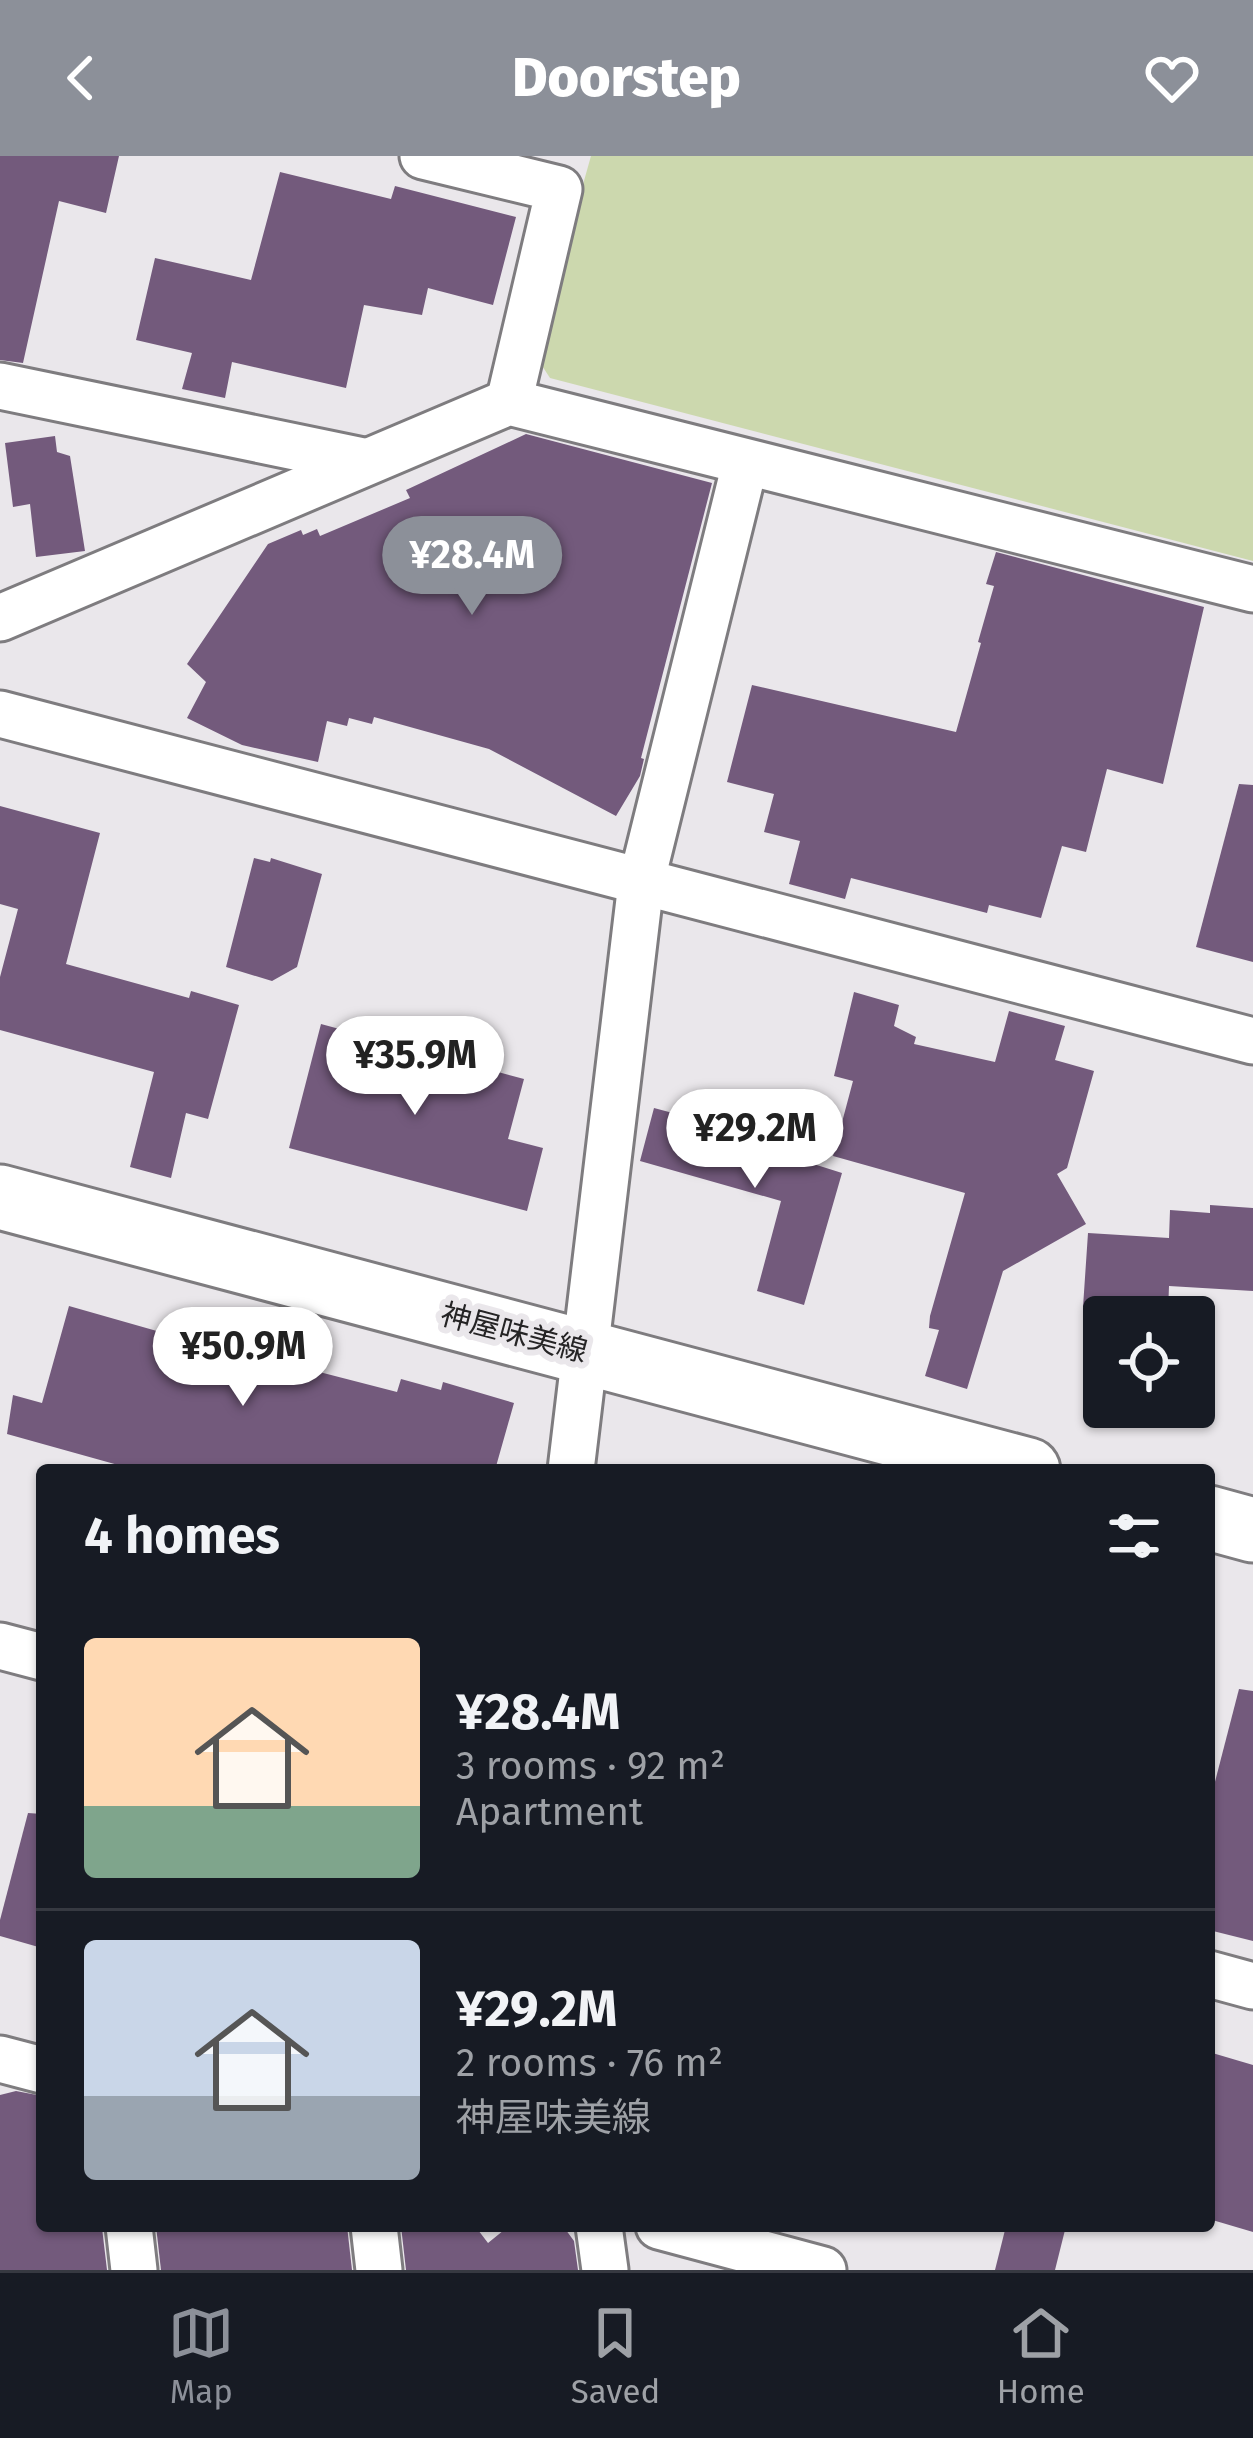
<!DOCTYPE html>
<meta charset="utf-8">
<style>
body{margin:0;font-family:"Fira Sans","Noto Sans JP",sans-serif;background:#242831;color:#f1f3f6;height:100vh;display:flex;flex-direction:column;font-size:45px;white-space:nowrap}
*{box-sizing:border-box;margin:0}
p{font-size:39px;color:#9ea1a6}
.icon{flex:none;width:66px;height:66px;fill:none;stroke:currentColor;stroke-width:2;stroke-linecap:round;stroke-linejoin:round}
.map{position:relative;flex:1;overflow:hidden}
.drawer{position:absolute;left:36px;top:1308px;width:1179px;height:768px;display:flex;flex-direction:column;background:#171b24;border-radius:12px;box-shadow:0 3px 9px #0004}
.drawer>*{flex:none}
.tools{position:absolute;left:1083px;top:1140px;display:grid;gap:24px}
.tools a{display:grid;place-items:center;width:132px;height:132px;border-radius:12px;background:#171b24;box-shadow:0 3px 9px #0004;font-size:60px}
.price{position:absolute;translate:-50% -102px;padding:0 27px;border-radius:42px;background:#fff;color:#222;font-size:39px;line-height:78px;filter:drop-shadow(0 3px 6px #0008)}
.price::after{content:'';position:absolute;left:50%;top:72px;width:36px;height:27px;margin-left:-18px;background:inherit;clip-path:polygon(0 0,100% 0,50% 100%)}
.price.active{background:#8c9099;color:#fff}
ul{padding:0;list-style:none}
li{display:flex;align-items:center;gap:36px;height:300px;padding:0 48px}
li+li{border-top:3px solid #363941}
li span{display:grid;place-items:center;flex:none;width:336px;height:240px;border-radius:12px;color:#555}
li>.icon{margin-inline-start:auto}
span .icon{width:144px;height:144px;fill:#fffc;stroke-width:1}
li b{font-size:51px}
h2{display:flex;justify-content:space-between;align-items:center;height:144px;padding:0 48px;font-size:51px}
header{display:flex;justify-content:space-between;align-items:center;height:156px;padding:0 48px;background:#8c9099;color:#fff;font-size:54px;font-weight:800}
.tab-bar{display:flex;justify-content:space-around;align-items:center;height:168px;border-top:3px solid #363941;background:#171b24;font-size:33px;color:#9ea1a6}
.tab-bar a{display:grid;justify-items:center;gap:6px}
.tab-bar .active{color:#8c9099}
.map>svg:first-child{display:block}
.green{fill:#ccd8ae}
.building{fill:#735a7c}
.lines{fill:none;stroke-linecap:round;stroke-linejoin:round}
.street-casing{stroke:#7e7c7f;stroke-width:51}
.secondary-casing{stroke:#7e7c7f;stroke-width:69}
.street{stroke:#fff;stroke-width:45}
.secondary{stroke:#fff;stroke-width:63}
.labels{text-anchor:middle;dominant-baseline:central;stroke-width:12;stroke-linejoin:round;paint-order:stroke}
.street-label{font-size:30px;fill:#252425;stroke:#eae7eb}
</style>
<header><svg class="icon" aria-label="back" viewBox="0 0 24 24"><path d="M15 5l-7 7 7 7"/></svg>Doorstep<svg class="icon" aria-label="heart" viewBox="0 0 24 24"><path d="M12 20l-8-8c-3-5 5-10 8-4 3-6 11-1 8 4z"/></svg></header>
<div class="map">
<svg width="1253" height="2114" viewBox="0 0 1253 2114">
<rect width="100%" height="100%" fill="#eae7eb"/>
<!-- green -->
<polygon class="green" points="591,0 1253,0 1253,405 550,222 535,199"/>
<!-- building -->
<g class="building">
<polygon points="0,0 119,0 106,57 59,45 23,207 0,204"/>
<polygon points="280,16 391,43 395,30 516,61 493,149 428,132 422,159 364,149 346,232 232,206 225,242 182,233 192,197 136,184 155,102 251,124"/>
<polygon points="526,278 712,327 641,602 644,603 640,620 616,660 489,593 374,561 372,568 349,562 347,570 327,565 318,606 242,589 187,562 206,526 187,508 268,388 301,374 303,379 317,373 320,380 410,342 406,334"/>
<polygon points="55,280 57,296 70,300 85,395 36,401 30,348 13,351 5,287"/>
<polygon points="996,396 1204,451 1163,628 1107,613 1086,696 1062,690 1041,762 989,749 987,757 851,722 845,743 789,728 800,685 764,676 774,638 727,626 752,529 956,576 981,487 978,486 994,430 986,428"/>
<polygon points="1239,628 1253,629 1253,806 1196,791"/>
<polygon points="0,650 100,677 66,808 189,842 191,835 239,849 208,963 186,957 171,1022 130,1011 154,916 0,874 0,821 18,753 0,748"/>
<polygon points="254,702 270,706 271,702 322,718 297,811 272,825 226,811"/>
<polygon points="854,836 899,849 894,870 916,881 914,888 995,906 1009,855 1065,870 1055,904 1094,915 1067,1012 1057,1018 1086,1068 1003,1115 967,1233 925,1220 939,1174 929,1172 930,1160 965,1037 833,1000 853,925 834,920"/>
<polygon points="321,868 524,923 508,983 543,992 527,1055 289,992"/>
<polygon points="654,952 744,976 741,985 842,1017 804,1149 757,1135 781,1045 640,1005"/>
<polygon points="1210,1049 1253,1052 1253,1135 1169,1130 1168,1156 1083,1151 1088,1077 1169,1082 1170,1054 1210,1057"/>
<polygon points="69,1150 220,1193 226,1170 274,1182 269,1203 397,1236 401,1223 441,1234 443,1226 514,1247 495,1314 136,1314 7,1278 13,1239 42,1247"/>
<polygon points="1239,1533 1253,1535 1253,1785 1209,1774 1209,1649"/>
<polygon points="28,1657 42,1658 42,1792 0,1780 0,1764"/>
<polygon points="1209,1896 1253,1909 1253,2076 1209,2063"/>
<polygon points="16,1935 42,1940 42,2070 68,2070 69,2076 102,2072 107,2114 0,2114 0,1939"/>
<polygon points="156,2070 347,2070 352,2114 161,2114"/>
<polygon points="401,2070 475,2070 488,2087 509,2070 563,2070 574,2085 578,2114 406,2114"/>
<polygon points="1006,2070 1066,2070 1055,2114 995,2114"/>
</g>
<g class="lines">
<!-- street casing -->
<g class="street-casing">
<g id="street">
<polyline points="423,0 559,33 509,246"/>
<polyline points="0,230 363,305"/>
<polyline points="0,462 509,246 1253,433"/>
<polyline points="0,558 1253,885"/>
<polyline points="571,1314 641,727 745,308"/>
<polyline points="0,1490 42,1501"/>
<polyline points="1209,1818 1253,1830"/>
<polyline points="0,1903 42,1914"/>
<polyline points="129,2070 134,2114"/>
<polyline points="374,2070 379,2114"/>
<polyline points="599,2070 605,2114"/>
<polyline points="659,2070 823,2114"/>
</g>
</g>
<!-- secondary casing -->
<g class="secondary-casing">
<g id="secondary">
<polyline points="0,1041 1028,1314"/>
<polyline points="1209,1362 1253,1374"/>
</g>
</g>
<!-- street -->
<use href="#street" class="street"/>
<!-- secondary -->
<use href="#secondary" class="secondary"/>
</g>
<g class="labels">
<!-- street labels -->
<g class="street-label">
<text transform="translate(514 1177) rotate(15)">神屋味美線</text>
</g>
</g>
</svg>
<div class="tools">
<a><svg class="icon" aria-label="locate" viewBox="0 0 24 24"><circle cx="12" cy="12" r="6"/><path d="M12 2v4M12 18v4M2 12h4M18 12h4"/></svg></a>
</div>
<b class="price active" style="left:472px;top:462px">¥28.4M</b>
<b class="price" style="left:415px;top:962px">¥35.9M</b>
<b class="price" style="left:755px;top:1035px">¥29.2M</b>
<b class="price" style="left:243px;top:1253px">¥50.9M</b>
<section class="drawer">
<h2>4 homes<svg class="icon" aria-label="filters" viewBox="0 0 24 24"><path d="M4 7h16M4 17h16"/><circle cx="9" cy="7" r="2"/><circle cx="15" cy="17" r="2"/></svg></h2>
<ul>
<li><span style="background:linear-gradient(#ffd9b3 70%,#7fa58c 0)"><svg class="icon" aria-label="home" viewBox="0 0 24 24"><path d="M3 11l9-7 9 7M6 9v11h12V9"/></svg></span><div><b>¥28.4M</b><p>3 rooms · 92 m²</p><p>Apartment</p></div></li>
<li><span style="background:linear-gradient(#c9d6e8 65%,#9aa5b1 0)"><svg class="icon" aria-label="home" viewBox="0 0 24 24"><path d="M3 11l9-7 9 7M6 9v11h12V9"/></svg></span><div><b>¥29.2M</b><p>2 rooms · 76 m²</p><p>神屋味美線</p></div></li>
</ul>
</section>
</div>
<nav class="tab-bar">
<a class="active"><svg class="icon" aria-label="map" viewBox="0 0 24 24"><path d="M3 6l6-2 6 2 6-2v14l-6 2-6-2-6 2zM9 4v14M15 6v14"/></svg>Map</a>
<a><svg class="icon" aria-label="saved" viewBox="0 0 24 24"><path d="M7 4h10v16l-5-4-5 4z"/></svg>Saved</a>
<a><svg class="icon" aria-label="home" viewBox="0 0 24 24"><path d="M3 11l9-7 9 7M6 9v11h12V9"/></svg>Home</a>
</nav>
